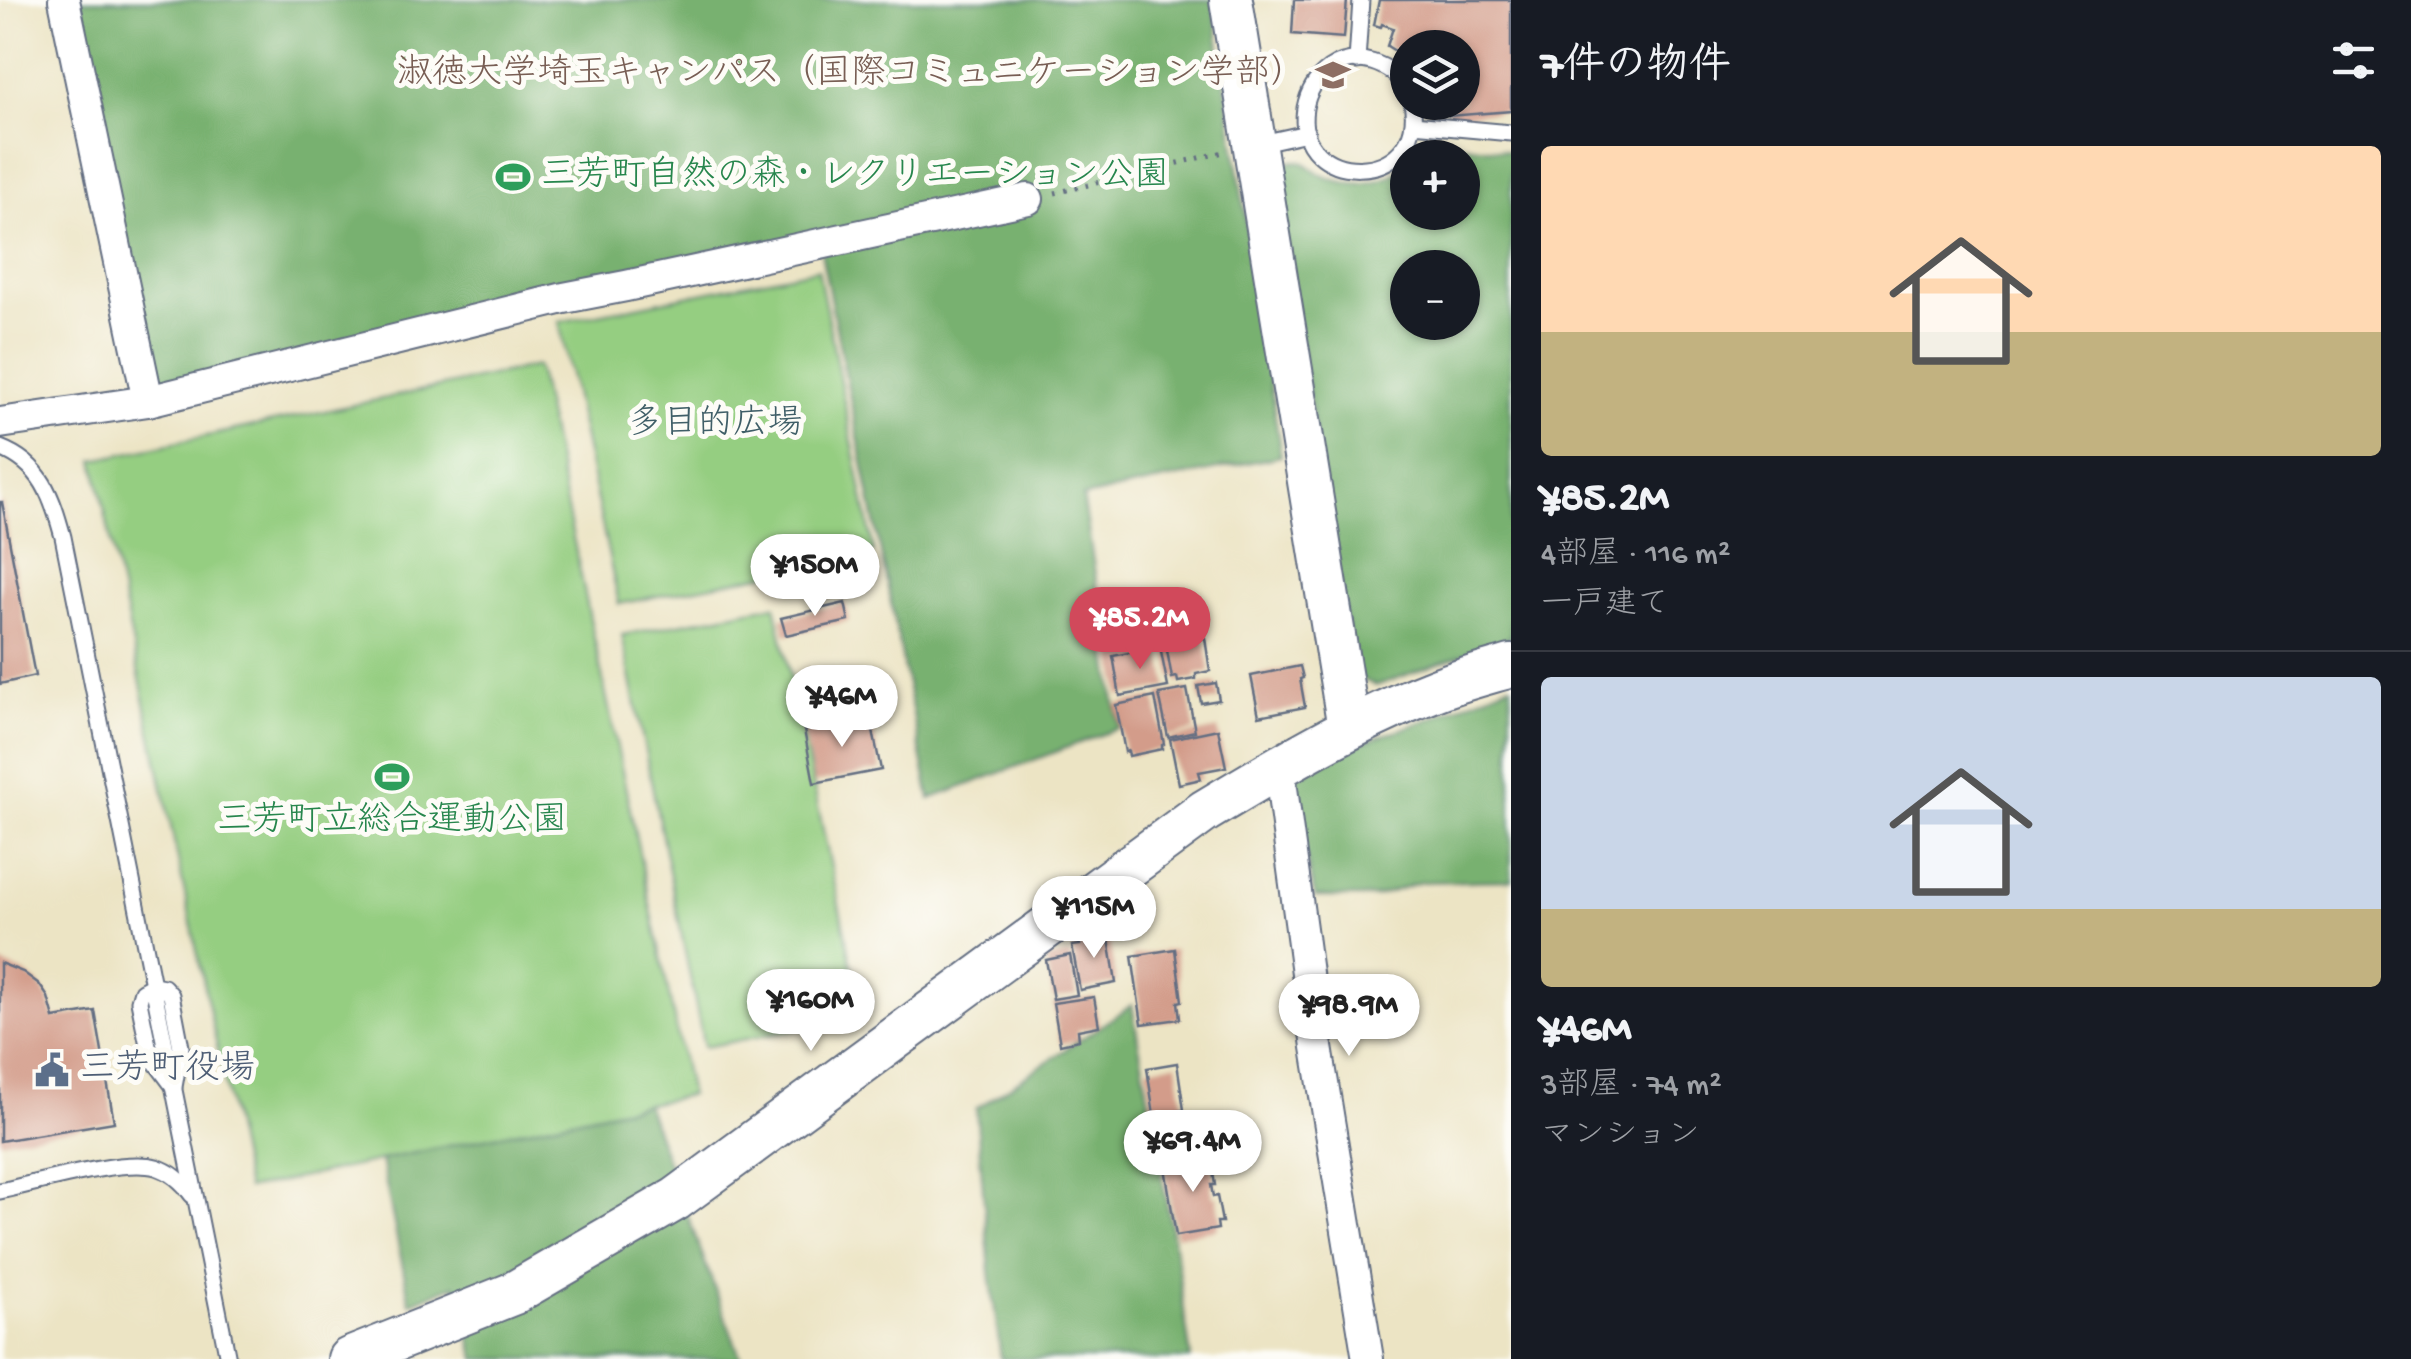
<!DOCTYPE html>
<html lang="ja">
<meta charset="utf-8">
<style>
body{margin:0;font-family:"Gochi Hand","Klee One",sans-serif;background:#20242c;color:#f1f3f6;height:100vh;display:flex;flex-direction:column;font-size:38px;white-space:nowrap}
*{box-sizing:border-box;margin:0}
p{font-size:32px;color:#9ea1a6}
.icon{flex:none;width:55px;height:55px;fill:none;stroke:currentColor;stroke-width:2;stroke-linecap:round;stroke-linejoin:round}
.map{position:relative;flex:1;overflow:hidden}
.details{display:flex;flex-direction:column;background:#171b24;width:900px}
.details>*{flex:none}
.fabs{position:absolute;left:1390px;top:30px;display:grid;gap:20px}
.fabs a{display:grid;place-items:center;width:90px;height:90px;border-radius:50%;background:#171b24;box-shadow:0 2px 8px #0004;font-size:50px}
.price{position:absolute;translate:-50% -85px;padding:0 22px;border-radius:35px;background:#fff;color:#222;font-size:32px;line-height:65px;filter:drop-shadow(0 2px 5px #0008)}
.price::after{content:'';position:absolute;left:50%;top:60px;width:30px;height:22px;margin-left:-15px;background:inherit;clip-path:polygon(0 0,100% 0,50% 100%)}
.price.on{background:#d1495b;color:#fff}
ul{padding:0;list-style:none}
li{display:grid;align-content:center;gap:20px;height:530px;padding:0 30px}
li+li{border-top:2px solid #363941}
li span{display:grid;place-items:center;height:310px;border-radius:10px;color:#555}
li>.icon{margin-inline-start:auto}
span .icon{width:180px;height:180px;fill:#fffc;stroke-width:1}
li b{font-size:42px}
h2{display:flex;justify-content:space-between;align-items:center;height:120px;padding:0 30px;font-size:42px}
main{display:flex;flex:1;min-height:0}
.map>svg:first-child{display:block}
.green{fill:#95ce81;stroke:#587e70;stroke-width:2.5}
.forest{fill:#78b16f;stroke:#4a7066;stroke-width:2.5;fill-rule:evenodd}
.building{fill:#d39c8a}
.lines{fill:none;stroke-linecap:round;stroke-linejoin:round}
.lane-casing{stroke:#646e82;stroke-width:19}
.street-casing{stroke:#646e82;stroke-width:34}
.secondary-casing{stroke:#646e82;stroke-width:46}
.path{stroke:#646e82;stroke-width:5;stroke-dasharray:2.5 8;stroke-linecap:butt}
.lane{stroke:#fff;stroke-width:15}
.street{stroke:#fff;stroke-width:30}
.secondary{stroke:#fff;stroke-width:42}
.labels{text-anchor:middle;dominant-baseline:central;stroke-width:10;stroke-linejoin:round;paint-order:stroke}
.education-label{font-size:35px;fill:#785e54;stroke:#fdfcf7;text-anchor:end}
.leisure-label{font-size:35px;fill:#27864d;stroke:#fdfcf7;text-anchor:start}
.park-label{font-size:35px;fill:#405f68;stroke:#fdfcf7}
.service-label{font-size:35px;fill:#4e5e75;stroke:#fdfcf7;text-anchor:start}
</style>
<main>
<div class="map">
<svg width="1511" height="1359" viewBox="0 0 1511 1359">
<rect width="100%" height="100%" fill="#fdfcf7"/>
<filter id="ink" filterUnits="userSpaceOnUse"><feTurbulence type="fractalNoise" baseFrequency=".01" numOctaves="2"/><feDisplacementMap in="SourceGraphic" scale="20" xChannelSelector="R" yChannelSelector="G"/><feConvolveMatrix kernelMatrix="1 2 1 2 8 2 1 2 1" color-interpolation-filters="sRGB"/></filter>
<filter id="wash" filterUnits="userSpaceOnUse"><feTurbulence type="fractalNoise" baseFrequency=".0048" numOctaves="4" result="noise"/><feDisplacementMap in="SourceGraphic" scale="40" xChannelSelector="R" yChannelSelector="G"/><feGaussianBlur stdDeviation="2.25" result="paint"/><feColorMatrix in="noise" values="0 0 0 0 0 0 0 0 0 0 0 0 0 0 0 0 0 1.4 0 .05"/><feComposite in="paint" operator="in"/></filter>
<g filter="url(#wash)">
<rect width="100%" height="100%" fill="#ece4c4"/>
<!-- green -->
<g class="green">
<polygon points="818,269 874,552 619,604 559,322"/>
<polygon points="537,366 690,1095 247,1189 94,460"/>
<polygon points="775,605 863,1017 704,1047 622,635"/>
</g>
<!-- forest -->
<g class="forest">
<polygon points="73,0 1213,0 1281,456 1083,497 1119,728 930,799 817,232 153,388"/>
<path d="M1424 140 1511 151V637L1376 686 1354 675 1273 175C1281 168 1290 158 1301 162 1309 164 1315 172 1322 175 1351 189 1384 185 1407 165L1408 212H1462V158L1415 157ZM1408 268H1462V322H1408Z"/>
<polygon points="1511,684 1511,880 1421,882 1375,897 1315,897 1294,804 1296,777 1363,742 1422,722"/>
<polygon points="1132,1005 1177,1262 1191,1359 1001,1359 990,1272 976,1109"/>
<polygon points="646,1104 741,1359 476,1359 455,1285 410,1303 381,1160"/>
</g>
<g id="blocks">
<!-- building -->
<g class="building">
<polygon points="1294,0 1347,0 1344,38 1292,34"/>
<polygon points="1379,0 1511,0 1511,111 1449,116 1448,108 1453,107 1452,102 1462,102 1462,48 1408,48 1408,59 1387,46 1393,28 1382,24 1381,27 1374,25"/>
<polygon points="0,502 2,502 35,676 0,684"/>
<polygon points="845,603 849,621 786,635 781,618"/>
<polygon points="1205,638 1210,671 1196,674 1196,679 1178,682 1177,677 1172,678 1166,645"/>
<polygon points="1160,647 1168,687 1120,696 1113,656"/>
<polygon points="1300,666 1303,678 1300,679 1305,707 1259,716 1251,676"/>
<polygon points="1216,683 1219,700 1201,703 1198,686"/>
<polygon points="1187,689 1195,731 1168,737 1159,694"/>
<polygon points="1155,697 1164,744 1162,745 1162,749 1129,756 1128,751 1125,752 1116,705"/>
<polygon points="870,716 881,770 814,783 804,730"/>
<polygon points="1218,729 1226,767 1199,772 1201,779 1179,784 1170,739"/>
<polygon points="1108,932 1116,983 1080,990 1072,946 1080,945 1078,937"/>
<polygon points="1175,949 1182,1001 1178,1002 1180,1019 1142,1024 1132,956"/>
<polygon points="1070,955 1077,995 1053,999 1046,960"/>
<polygon points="0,963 23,972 39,984 48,997 54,1018 95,1011 114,1122 0,1141"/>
<polygon points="1094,997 1099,1026 1078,1030 1079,1040 1060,1044 1053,1003"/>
<polygon points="1177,1063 1184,1110 1154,1115 1147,1068"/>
<polygon points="1206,1154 1207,1160 1211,1159 1215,1185 1211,1185 1213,1197 1217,1196 1222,1222 1217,1222 1218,1229 1176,1236 1164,1161"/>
</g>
</g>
</g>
<g filter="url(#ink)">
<use href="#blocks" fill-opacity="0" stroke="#646e82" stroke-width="2.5"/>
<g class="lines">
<!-- lane casing -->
<g class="lane-casing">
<g id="lane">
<polyline points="1357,61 1361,0"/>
<path d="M1408 90C1391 63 1356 50 1329 69 1315 79 1308 92 1305 108 1292 189 1428 190 1412 102"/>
<polyline points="1413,124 1511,133"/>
<polyline points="1257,144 1307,133"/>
<path d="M0 448C42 464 52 497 63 537L228 1359"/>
<polygon points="153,985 164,987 171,995 181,1047 174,1087 150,1055 139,1001 142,991"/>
<path d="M0 1191C37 1183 122 1158 156 1167 172 1172 183 1182 192 1195"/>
</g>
</g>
<!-- street casing -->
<g class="street-casing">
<g id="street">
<polyline points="64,0 148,401"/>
<polyline points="0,423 148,401 564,298 626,286 1028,199"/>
<polyline points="1279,766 1317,1047 1368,1359"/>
</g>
</g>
<!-- secondary casing -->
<g class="secondary-casing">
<g id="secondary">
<polyline points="1231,0 1349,728"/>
<path d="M349 1359 512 1294 676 1199 1205 811C1278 767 1351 723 1430 692 1456 681 1484 674 1511 666"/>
</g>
</g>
<!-- path -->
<polyline class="path" points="1055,193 1224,152"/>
<!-- lane -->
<use href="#lane" class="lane"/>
<!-- street -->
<use href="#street" class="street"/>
<!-- secondary -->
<use href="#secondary" class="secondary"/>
</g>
</g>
<!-- icons -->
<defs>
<g id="university-bare" transform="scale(2.7)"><path d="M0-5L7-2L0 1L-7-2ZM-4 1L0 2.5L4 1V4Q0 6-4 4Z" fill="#8d6e63" stroke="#fdfcf7" stroke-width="2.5" paint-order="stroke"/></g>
<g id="stadium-bare" transform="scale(2.7)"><path d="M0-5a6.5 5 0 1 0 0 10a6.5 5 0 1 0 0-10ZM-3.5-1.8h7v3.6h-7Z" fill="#2e9e5b" stroke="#fdfcf7" stroke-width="2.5" paint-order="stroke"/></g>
<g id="civic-bare" transform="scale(2.7)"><path d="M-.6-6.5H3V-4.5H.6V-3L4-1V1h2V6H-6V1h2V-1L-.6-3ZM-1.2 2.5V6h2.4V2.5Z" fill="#5c6f8a" stroke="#fdfcf7" stroke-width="2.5" paint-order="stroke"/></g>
</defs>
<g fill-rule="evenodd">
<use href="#university-bare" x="1333" y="75"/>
<use href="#stadium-bare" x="513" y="177"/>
<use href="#stadium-bare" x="392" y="777"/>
<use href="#civic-bare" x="52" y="1070"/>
</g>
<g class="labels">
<!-- education labels -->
<g class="education-label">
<text x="1305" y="75">淑徳大学埼玉キャンパス（国際コミュニケーション学部）</text>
</g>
<!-- leisure labels -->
<g class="leisure-label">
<text x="541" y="177">三芳町自然の森・レクリエーション公園</text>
<text x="392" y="822" text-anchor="middle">三芳町立総合運動公園</text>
</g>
<!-- park labels -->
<g class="park-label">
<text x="715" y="425">多目的広場</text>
</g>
<!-- service labels -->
<g class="service-label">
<text x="80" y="1070">三芳町役場</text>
</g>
</g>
</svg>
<div class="fabs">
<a><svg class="icon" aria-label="layers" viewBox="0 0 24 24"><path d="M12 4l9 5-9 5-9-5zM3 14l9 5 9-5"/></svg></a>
<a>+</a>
<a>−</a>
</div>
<b class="price" style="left:815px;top:619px">¥150M</b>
<b class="price on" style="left:1140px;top:672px">¥85.2M</b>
<b class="price" style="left:842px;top:750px">¥46M</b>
<b class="price" style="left:1094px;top:961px">¥115M</b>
<b class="price" style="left:811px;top:1054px">¥160M</b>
<b class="price" style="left:1349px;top:1059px">¥98.9M</b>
<b class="price" style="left:1193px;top:1195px">¥69.4M</b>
</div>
<section class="details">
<h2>7件の物件<svg class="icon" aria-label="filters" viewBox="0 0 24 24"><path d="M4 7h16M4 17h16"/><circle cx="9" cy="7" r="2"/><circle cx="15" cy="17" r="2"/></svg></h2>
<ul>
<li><span style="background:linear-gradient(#ffd9b3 60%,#c2b280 0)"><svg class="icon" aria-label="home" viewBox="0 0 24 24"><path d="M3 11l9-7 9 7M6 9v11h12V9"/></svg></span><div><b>¥85.2M</b><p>4部屋 · 116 m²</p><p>一戸建て</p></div></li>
<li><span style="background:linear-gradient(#c9d6e8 75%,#c2b280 0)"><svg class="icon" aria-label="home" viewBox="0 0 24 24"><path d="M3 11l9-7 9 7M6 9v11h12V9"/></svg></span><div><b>¥46M</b><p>3部屋 · 74 m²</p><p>マンション</p></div></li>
</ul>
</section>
</main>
